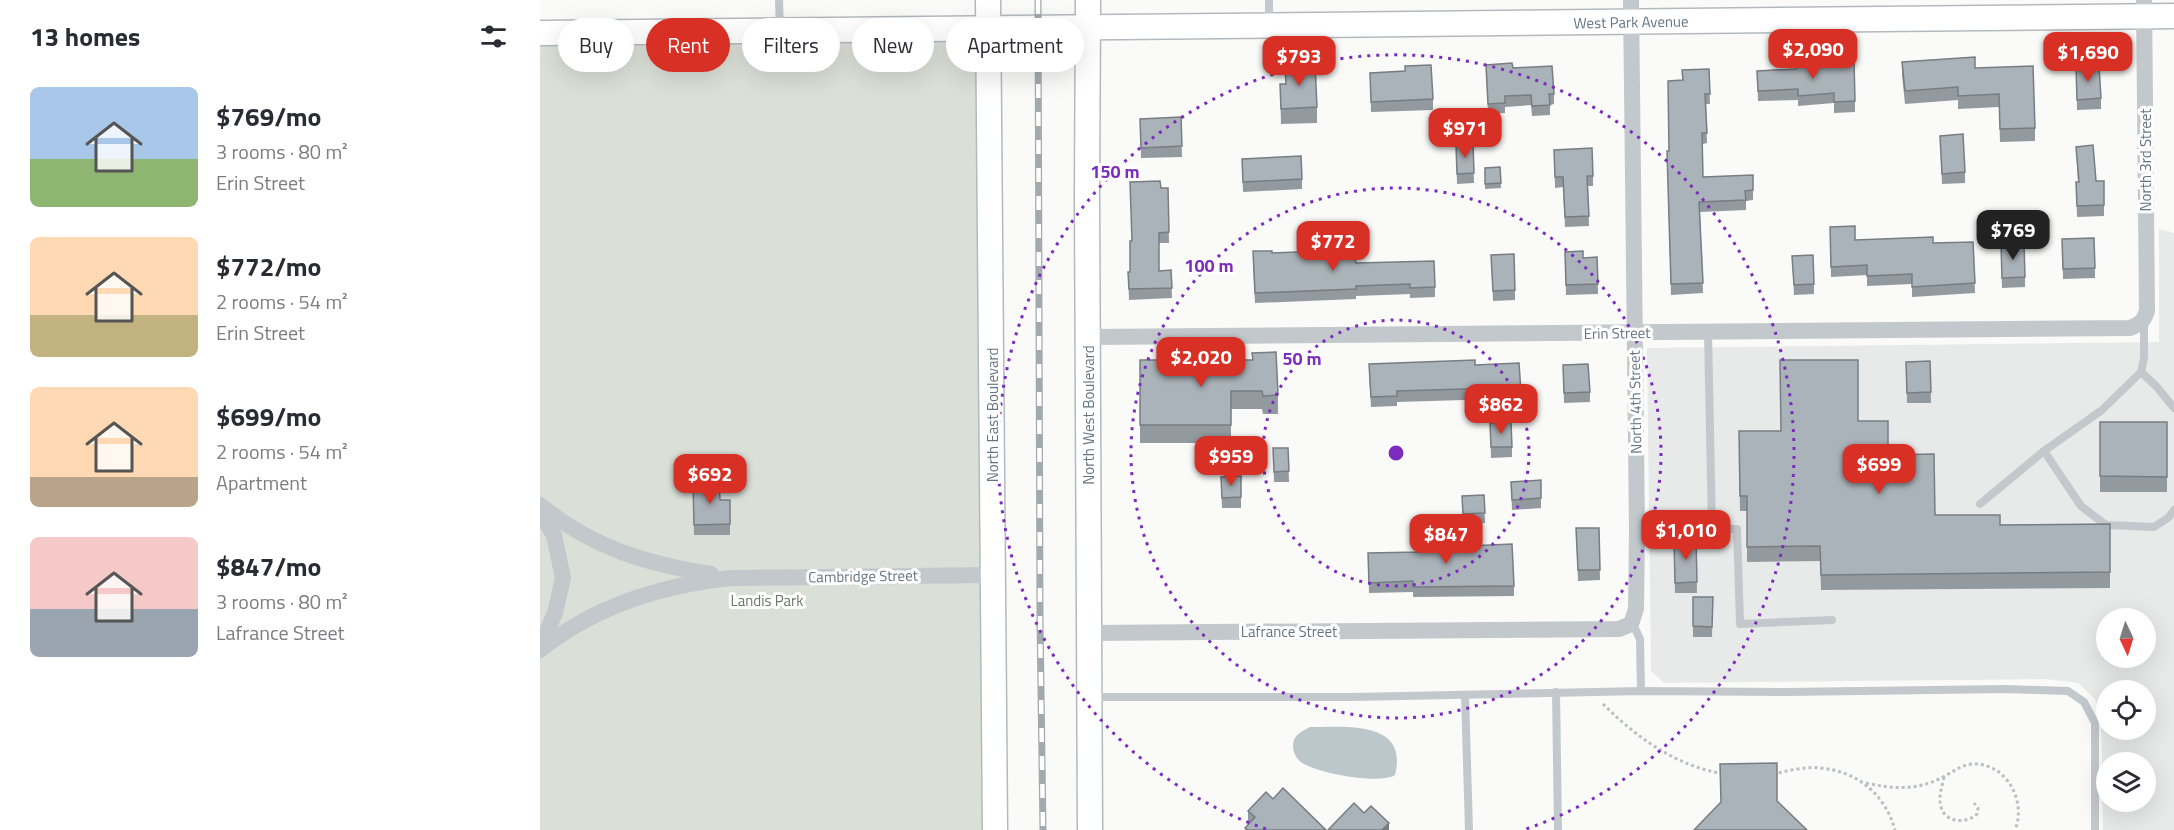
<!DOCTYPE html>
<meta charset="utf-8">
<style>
body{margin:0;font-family:"Titillium Web",sans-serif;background:#f7f7f7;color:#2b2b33;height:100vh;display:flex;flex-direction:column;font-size:22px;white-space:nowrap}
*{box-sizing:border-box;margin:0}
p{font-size:20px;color:#7c7c81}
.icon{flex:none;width:33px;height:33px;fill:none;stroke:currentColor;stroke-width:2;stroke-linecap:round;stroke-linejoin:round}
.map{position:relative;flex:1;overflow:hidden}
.side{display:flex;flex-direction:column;background:#fff;width:540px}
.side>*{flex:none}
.top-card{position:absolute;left:18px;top:18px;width:570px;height:54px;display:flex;gap:12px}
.needle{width:39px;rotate:176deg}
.buttons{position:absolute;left:1556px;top:608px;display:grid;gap:12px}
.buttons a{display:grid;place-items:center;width:60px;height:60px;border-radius:50%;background:#fff;box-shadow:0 6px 24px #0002;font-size:30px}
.price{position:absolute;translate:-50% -51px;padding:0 14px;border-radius:12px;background:#d93025;color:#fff;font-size:20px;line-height:39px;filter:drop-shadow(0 2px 3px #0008)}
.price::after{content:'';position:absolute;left:50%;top:36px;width:18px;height:14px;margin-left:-9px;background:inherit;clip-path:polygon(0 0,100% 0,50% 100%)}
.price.on{background:#222;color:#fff}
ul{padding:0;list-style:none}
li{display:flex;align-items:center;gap:18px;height:150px;padding:0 30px}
li span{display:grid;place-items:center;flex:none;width:168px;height:120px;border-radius:9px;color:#555}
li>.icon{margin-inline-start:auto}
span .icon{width:72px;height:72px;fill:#fffc;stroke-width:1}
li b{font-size:26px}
h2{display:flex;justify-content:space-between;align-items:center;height:72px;padding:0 30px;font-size:26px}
.chip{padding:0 21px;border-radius:27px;background:#fff;box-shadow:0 6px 24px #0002;font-size:21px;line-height:54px}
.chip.on{background:#d93025;color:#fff}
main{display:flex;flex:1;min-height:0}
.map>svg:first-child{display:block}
.built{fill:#e8e9e9;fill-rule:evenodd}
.green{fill:#dadfd7}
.water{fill:#bbc7cb}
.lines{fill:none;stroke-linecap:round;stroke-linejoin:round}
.secondary-casing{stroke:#b3babf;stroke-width:27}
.path{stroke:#bbbfc2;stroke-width:3;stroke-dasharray:3 3;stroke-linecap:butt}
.lane{stroke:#c3c8cc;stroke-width:8}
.street{stroke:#c3c8cc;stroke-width:16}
.secondary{stroke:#fff;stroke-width:24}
.rail-casing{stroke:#a2aab0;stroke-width:7}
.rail{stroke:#fff;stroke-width:4.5;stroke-dasharray:14;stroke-linecap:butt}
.wall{fill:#929a9f}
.shaded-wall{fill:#777d82}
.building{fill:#aab3b9;stroke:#777d82;stroke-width:1.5}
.ring{fill:none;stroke:#7b2cbf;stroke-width:3;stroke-dasharray:3 6}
.labels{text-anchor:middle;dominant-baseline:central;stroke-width:6;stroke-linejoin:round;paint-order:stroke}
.street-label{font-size:15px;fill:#657683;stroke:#fff}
.park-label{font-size:15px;fill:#687a64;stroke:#fff}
.centre{fill:#7b2cbf;stroke:#fff;stroke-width:3}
.ring-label{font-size:18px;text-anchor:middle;font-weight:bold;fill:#7b2cbf;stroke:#fff;stroke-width:6;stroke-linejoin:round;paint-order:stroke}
</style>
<main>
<section class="side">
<h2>13 homes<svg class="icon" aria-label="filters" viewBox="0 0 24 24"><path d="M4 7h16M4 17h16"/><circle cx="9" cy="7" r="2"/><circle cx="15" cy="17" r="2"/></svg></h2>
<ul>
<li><span style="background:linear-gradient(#a9c7e8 60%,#8fb573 0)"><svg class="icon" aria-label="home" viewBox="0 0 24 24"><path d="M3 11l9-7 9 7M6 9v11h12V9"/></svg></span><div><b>$769/mo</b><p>3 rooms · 80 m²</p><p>Erin Street</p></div></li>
<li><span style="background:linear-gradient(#ffd9b3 65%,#c2b280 0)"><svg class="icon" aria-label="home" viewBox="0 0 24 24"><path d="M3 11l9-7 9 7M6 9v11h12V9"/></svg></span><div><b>$772/mo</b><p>2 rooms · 54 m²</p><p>Erin Street</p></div></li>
<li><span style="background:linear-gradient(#ffd9b3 75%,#b9a48a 0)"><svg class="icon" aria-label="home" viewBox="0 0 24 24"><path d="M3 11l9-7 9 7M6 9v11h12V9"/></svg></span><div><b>$699/mo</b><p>2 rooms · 54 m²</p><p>Apartment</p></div></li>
<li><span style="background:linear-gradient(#f6c9c9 60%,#9aa5b1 0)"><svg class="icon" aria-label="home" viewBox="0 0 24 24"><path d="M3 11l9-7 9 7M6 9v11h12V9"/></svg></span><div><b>$847/mo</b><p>3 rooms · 80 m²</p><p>Lafrance Street</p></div></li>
</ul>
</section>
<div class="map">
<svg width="1634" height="830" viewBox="0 0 1634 830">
<rect width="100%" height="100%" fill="#fafaf8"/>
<!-- built -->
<path class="built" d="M1619 229 1634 233V830H1563L1561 717 1555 699 1538 683 1506 679 1124 683 1111 671 1107 348 1619 342ZM1566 618H1605V657H1566ZM1566 690H1605V729H1566ZM1566 762H1605V801H1566Z"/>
<!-- green -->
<polygon class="green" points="449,27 455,830 0,830 0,33"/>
<!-- water -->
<path class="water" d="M770 727C806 727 869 720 855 775 840 785 775 773 761 762 756 758 753 752 753 746 753 735 761 732 770 727Z"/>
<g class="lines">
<!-- secondary casing -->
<g class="secondary-casing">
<g id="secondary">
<polyline points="448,0 455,830"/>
<polyline points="548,0 547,197 550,830"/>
<polyline points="0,33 1634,16"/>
</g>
</g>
<!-- path -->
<g class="path">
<path d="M1063 704C1096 737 1137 767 1185 774"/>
<path d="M1233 774C1248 771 1265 766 1280 768 1317 771 1345 794 1355 830"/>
<path d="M1404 777C1402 787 1398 797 1401 807 1405 823 1427 824 1437 814L1438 808 1434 803"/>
<path d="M1326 783C1353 789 1377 791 1403 777 1413 772 1421 765 1432 764 1466 762 1487 801 1475 830"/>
</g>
<!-- lane -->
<g class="lane">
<polyline points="239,0 240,30"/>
<polyline points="729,0 729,22"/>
<polyline points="1168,332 1172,529 1197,529 1200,624 1292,620"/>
<polyline points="1601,372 1617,387 1634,408"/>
<polyline points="1504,451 1541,506 1566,525 1614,527 1629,517 1634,510"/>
<polyline points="1440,504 1504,451 1562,410 1601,372 1604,358 1604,320"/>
<polyline points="1097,531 1172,529"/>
<polyline points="1092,622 1100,639 1101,691"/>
<polyline points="1016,692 1018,830"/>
<polyline points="925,695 929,830"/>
<polyline points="550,697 812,697 1101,691 1246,692 1466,689 1528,691 1544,702 1555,723 1555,830"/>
</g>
<!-- street -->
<g class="street">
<path d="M548 337 1590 328C1600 324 1604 321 1607 311L1604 0"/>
<path d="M0 505C51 547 106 564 171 574"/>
<polyline points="0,513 14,535 23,578 15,613 0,647"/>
<polyline points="549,633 1079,629 1091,624 1096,609 1097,531 1091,0"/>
<path d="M0 650C56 605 122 585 192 578L453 575"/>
</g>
<!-- secondary -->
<use href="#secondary" class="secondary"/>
<!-- rail casing -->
<g class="rail-casing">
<polyline id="rail" points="498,0 500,620 503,830"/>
</g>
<!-- rail -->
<use href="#rail" class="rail"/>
</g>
<!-- wall -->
<g class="wall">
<polygon points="1362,62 1435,68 1495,128 1495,141 1460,142 1459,107 1418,109 1418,100 1365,104 1362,75"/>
<polygon points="745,65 777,107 777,123 741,124 740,84 746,84"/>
<polygon points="946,65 973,68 1014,94 1014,104 1010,105 1010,115 992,116 991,105 965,107 965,113 948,114"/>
<polygon points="1536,67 1561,98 1561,109 1537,110"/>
<polygon points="1169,69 1170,104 1166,104 1167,143 1163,144 1163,177 1213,175 1213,200 1206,201 1206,210 1160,212 1163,293 1131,295 1127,151 1129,151 1142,80 1142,70"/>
<polygon points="1256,69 1315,101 1315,112 1294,113 1294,103 1258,106 1258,100 1218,101 1217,71"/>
<polygon points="865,71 893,99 893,110 831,112 830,73"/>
<polygon points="641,117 642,157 601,158 600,119"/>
<polygon points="1400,136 1425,172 1425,183 1402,184"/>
<polygon points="933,144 934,183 917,184 916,145"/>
<polygon points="1536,147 1556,181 1564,181 1564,216 1537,217 1536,182 1538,182"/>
<polygon points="1014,150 1053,176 1053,186 1048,186 1049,226 1025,227 1023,187 1015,188"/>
<polygon points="702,159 762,179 762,189 703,192"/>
<polygon points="960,167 961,188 945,189 945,168"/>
<polygon points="621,188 628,188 629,243 619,243 619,271 631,270 632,298 589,300 588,272 590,272 591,241"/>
<polygon points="1290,238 1315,240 1393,243 1433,242 1435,293 1372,297 1372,284 1327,286 1327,275 1291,277"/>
<polygon points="1522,239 1555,268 1555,278 1523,279"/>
<polygon points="1025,252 1043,258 1057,257 1058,294 1026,295"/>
<polygon points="732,253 808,258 816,263 895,287 895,297 870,298 870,294 816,296 816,299 715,303 713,262"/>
<polygon points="951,255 975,290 975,300 953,301"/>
<polygon points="1461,255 1485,277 1485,287 1462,288"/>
<polygon points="1252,256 1274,284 1274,294 1254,295"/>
<polygon points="600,360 738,395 738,414 723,414 722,409 691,409 691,443 600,443"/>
<polygon points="1390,361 1391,403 1367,403 1366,362"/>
<polygon points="935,365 981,392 981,402 957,403 957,399 857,402 857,406 831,407 829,374"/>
<polygon points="1023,365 1050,392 1050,402 1024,403"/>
<polygon points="1318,421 1348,455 1395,515 1460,525 1570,524 1570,588 1281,590 1280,561 1207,562 1207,511 1200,511 1199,431 1241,431"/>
<rect x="1560" y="422" width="67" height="70"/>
<polygon points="950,423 972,447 972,457 951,458"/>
<polygon points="733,448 748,448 749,482 734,482"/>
<polygon points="701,476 701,508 682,508 681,477"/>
<polygon points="1001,480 1001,508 972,510 971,482"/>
<polygon points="153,482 180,500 190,500 190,535 154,535"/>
<polygon points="944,495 945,523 923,524 922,496"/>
<polygon points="1036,528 1059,528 1060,580 1038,581"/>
<polygon points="1156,539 1157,593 1135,593 1134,540"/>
<polygon points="928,546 974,586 974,596 873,597 873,592 829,593 828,553 879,552"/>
<polygon points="1153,597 1173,597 1172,637 1153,637"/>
<polygon points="733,799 786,830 705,830 705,828 708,825 708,811"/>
</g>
<!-- shaded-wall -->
<polygon class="shaded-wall" points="849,823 849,830 842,830"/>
<!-- building -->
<g class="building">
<polygon points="1435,57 1435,68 1493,66 1495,128 1460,129 1459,94 1418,96 1418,87 1365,91 1362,62"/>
<polygon points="1314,61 1315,101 1294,102 1294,93 1258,96 1258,89 1218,91 1217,71 1256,69 1256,64 1276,62"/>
<polygon points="972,63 973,68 1012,66 1014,94 1009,94 1010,105 992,106 991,95 965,96 965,103 948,104 946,65"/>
<polygon points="775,64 777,107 741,109 740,84 746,84 745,65"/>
<polygon points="891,65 893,99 831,102 830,73 865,71 865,66"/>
<polygon points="1559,66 1561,98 1537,100 1536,67"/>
<polygon points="1169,69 1170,94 1165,94 1167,133 1162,133 1163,177 1213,175 1213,190 1205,191 1206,200 1159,202 1163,283 1131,284 1127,151 1129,151 1128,81 1143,80 1142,70"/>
<polygon points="641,117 642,146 601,148 600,119"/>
<polygon points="1423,134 1425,172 1402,174 1400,136"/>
<polygon points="933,144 934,173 917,174 916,145"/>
<polygon points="1553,145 1556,181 1564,181 1564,205 1537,206 1536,182 1539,182 1536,147"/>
<polygon points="1052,148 1053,176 1047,176 1049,216 1025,217 1023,177 1015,177 1014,150"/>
<polygon points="761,156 762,179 703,182 702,159"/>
<polygon points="960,167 961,183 945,184 945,168"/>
<polygon points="620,181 621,188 628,188 629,232 619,233 619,271 631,270 632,288 589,289 588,272 590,272 590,241 592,241 590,182"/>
<polygon points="1315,226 1315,240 1393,237 1393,243 1433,242 1435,283 1372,287 1372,274 1327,276 1327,265 1291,267 1290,227"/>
<polygon points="1554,238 1555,268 1523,269 1522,239"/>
<polygon points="1484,244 1485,277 1462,278 1461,245"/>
<polygon points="808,250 808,258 815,258 816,263 894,261 895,287 870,288 870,284 816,286 816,289 715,293 713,251 732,251 732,253"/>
<polygon points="1043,251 1043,258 1057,257 1058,284 1026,285 1025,252"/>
<polygon points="974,254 975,290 953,291 951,255"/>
<polygon points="1273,255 1274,284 1254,285 1252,256"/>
<polygon points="736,352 738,395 723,396 722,391 691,391 691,425 600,425 600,360 713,360 712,353"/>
<polygon points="935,360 935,365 979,363 981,392 957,393 957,388 857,391 857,396 831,397 829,364"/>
<polygon points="1240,360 1318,360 1318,421 1348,421 1348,455 1394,454 1395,515 1460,515 1460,525 1570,524 1570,572 1281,575 1280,546 1207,547 1207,496 1200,496 1199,431 1241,431"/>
<polygon points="1390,361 1391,392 1367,393 1366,362"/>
<polygon points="1048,364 1050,392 1024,393 1023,365"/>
<polygon points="971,422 972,447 951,447 950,423"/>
<polygon points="1560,422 1627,422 1627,477 1560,476"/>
<polygon points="733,448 748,448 749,471 734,472"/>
<polygon points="701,476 701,497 682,498 681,477"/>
<polygon points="1001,480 1001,498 972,500 971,482"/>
<polygon points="179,481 180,500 190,500 190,524 154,525 153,482"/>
<polygon points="944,495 945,513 923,514 922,496"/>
<polygon points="1036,528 1059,528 1060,570 1038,570"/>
<polygon points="1156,539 1157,582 1135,583 1134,540"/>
<polygon points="928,540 928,546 972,544 974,586 873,587 873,581 829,583 828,553 879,552 878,542"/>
<polygon points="1153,597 1173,597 1172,627 1153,626"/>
<polygon points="1237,763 1237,801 1267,830 1154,830 1181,802 1180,764"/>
<polygon points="743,788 786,830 708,830 705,828 715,817 708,811 726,792 733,799"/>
<polygon points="814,803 824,813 831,806 849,823 842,830 788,830"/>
</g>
<!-- distance rings -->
<g class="ring">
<circle cx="856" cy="453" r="133"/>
<circle cx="856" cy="453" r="265"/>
<path d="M726 829A398 398 0 1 1 986 829"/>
</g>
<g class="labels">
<!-- street labels -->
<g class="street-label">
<text transform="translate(1091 22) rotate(-1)">West Park Avenue</text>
<text transform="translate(1605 160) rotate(-90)">North 3rd Street</text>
<text transform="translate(1077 333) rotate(-1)">Erin Street</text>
<text transform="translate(1095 402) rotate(-91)">North 4th Street</text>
<text transform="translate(452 415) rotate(-90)">North East Boulevard</text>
<text transform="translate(548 415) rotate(-90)">North West Boulevard</text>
<text transform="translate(323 576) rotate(-1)">Cambridge Street</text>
<text x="749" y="631">Lafrance Street</text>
</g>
<!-- park labels -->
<g class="park-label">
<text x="227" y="600">Landis Park</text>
</g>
</g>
<circle cx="856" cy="453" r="9" class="centre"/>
<g class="ring-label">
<text x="575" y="178">150 m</text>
<text x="669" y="272">100 m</text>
<text x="762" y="365">50 m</text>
</g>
</svg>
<div class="buttons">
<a><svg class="needle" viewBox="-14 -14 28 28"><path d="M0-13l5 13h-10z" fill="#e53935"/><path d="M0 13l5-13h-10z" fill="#7c7c81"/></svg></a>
<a><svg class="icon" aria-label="locate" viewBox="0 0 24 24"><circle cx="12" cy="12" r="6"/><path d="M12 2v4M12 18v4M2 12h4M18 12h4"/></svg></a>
<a><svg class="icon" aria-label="layers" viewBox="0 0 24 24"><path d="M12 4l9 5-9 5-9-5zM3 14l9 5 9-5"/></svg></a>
</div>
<b class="price" style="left:1273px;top:80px">$2,090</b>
<b class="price" style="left:1548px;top:83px">$1,690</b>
<b class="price" style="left:759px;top:87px">$793</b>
<b class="price" style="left:925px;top:159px">$971</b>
<b class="price on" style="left:1473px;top:261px">$769</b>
<b class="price" style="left:793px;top:272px">$772</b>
<b class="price" style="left:661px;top:388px">$2,020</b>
<b class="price" style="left:961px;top:435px">$862</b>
<b class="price" style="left:691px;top:487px">$959</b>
<b class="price" style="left:1339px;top:495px">$699</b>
<b class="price" style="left:170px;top:505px">$692</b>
<b class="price" style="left:1146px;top:561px">$1,010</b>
<b class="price" style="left:906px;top:565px">$847</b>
<div class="top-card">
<a class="chip">Buy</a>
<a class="chip on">Rent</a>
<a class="chip">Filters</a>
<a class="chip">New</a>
<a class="chip">Apartment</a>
</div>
</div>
</main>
